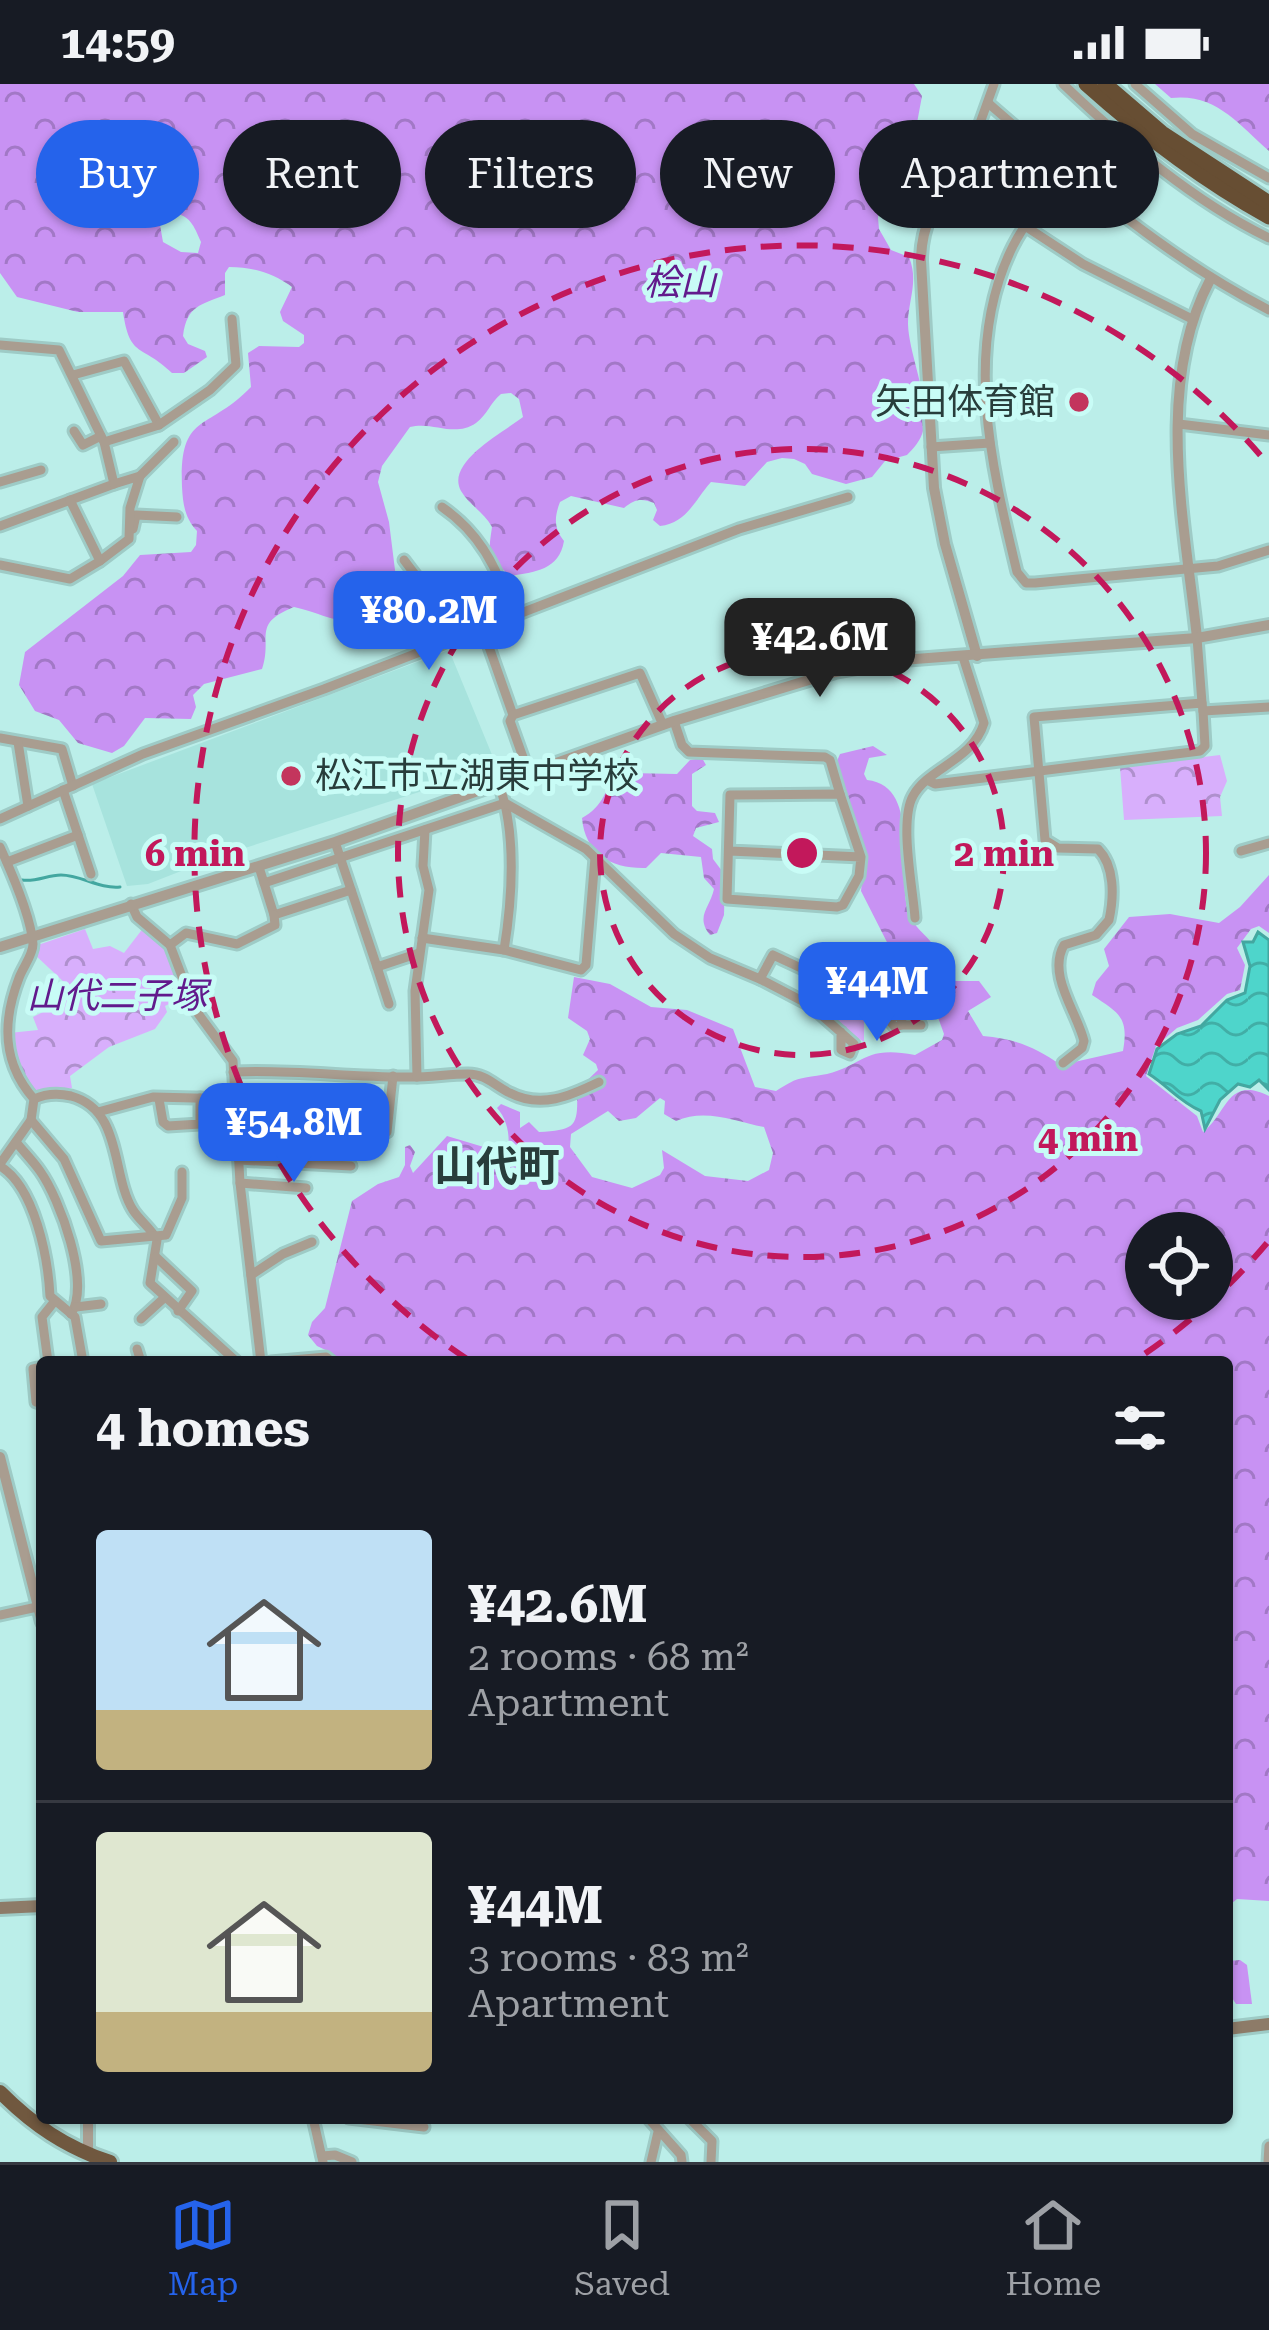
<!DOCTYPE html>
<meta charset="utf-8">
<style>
body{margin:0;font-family:"Roboto Serif","Noto Sans JP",serif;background:#20242c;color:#f1f3f6;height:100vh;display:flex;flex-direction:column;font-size:45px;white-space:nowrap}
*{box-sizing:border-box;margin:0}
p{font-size:39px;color:#9ea1a6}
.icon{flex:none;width:66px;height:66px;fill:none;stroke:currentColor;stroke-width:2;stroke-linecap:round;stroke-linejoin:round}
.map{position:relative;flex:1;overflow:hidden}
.panel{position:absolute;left:36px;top:1272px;width:1197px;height:768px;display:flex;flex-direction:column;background:#171b24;border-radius:12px;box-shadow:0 3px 9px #0004}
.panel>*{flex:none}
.top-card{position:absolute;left:36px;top:36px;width:1197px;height:108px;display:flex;gap:24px}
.buttons{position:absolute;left:1125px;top:1128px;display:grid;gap:24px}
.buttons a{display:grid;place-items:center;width:108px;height:108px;border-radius:50%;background:#171b24;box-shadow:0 3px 9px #0004;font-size:60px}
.price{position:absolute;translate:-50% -102px;padding:0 27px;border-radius:24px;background:#2563eb;color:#fff;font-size:39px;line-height:78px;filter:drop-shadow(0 3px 6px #0008)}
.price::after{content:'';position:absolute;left:50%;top:72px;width:36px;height:27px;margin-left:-18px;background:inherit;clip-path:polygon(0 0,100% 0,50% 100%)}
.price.selected{background:#222;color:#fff}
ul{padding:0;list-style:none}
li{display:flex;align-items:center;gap:36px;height:300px;padding:0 60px}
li+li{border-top:3px solid #363941}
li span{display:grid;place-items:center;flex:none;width:336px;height:240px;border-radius:12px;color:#555}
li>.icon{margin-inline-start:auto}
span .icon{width:144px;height:144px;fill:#fffc;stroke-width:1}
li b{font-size:51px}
h2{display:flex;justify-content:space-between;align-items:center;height:144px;padding:0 60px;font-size:51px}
.tag{padding:0 42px;border-radius:54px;background:#171b24;box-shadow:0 3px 9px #0004;font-size:42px;line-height:108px}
.tag.selected{background:#2563eb;color:#fff}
.status{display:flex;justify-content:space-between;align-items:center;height:84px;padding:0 60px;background:#171b24;direction:ltr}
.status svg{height:33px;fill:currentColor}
.menu{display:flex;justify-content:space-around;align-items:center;height:168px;border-top:3px solid #363941;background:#171b24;font-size:33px;color:#9ea1a6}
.menu a{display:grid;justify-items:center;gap:6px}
.menu .selected{color:#2563eb}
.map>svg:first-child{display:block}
.built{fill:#a7e3dd}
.forest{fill:url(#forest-crowns);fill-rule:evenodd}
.park{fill:url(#park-crowns)}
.water{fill:url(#water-waves);stroke:#43a7a0;stroke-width:3}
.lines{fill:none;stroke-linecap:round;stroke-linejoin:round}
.stream{stroke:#43a7a0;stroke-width:3}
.minor-casing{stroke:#9ecbc6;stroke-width:15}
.tertiary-casing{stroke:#9ecbc6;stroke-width:16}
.secondary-casing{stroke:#9ecbc6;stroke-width:18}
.trunk-casing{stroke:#9ecbc6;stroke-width:20}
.motorway-casing{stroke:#9ecbc6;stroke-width:21}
.minor{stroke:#a99d90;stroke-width:9}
.tertiary{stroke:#a99d90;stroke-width:10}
.secondary{stroke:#8d7b68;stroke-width:12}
.trunk{stroke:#70583f;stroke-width:14}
.motorway{stroke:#674e33;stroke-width:15}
.ring{fill:none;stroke:#c2185b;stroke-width:6;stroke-dasharray:21 15}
.poi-dot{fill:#c3355d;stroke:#c8fcf6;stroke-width:4.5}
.labels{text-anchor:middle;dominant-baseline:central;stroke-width:10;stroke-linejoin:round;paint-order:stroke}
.park-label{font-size:36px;font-style:italic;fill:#621a8c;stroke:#c8fcf6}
.poi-label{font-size:36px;fill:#283d3b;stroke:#c8fcf6;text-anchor:end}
.quarter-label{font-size:42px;font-weight:bold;fill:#283d3b;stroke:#c8fcf6}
.centre{fill:#c2185b;stroke:#c8fcf6;stroke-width:6}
.ring-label{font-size:36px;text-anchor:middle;font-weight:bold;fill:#c2185b;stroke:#c8fcf6;stroke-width:10;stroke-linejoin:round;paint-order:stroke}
</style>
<div class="status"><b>14:59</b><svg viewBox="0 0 49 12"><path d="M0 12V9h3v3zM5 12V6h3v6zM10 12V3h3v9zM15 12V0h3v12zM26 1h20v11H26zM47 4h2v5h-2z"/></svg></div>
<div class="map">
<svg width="1269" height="2078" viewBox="0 0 1269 2078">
<defs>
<pattern id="forest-crowns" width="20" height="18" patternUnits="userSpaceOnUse" patternTransform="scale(3)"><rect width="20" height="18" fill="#c892f3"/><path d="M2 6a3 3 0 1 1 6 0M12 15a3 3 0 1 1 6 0" fill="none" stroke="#a278c6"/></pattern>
<pattern id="park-crowns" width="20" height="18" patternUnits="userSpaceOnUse" patternTransform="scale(3)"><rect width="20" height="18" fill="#d8affc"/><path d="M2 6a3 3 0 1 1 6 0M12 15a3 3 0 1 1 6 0" fill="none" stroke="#af90cd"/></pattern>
<pattern id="water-waves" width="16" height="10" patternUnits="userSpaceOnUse" patternTransform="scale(3)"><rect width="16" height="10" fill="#4ed5cb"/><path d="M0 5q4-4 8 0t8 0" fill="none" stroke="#41aea6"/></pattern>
</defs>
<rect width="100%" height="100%" fill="#bbeee9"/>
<!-- built -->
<polygon class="built" points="449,566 497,683 217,773 148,800 127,802 92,700"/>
<!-- forest -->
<g class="forest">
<path d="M0 0H914L922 12 917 39 898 63 896 87 880 119 878 134 879 145 891 166 909 173C919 198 908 216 908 240 909 272 931 316 923 347 921 356 913 365 907 371L885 377 872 393 846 400 812 390 805 380 794 375 782 374 767 378 745 402 711 398C694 417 687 439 660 442L653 436 657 426 654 419C641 414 635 415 624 424L571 412 560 418C554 434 554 444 564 457 559 486 535 488 510 492 487 470 488 472 492 443 484 428 469 421 461 407 445 378 504 348 523 333L519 315 511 309 501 310C490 319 487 331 476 339 454 354 433 337 410 343L382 382 378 398 389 438 397 502C389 511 383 514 374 520 339 548 332 531 294 523 251 540 273 553 262 585L204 600 193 611 196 623 191 635 145 634 124 662 112 669 78 659 59 636 35 627 19 601 25 568 123 492 140 471 191 468 196 461 197 447C185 434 183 421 182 403 179 327 208 348 251 303L248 269 259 262 299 263 304 259V251L283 237 280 228 292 203C273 189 253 183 229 183L225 189V211C201 221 187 221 183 252L188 260 205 267 207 273 184 289H172C141 259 130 275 123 228H78L17 213 0 189ZM171 129C190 130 194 142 201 158L198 169 181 168 163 158 160 141Z"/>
<path d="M1155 0H1269V67C1238 40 1216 9 1171 14Z"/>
<path d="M873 662 887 671 869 674 864 690 867 696C925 702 893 800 911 834 917 846 929 853 936 865L932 870 952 897H979L991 913 968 927 983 952C1015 955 1034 962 1061 981L1123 967C1129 933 1119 929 1092 911L1096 898 1109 882 1104 865 1129 833 1170 830 1219 839 1240 823 1269 791V849L1259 842 1251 845 1237 864 1245 881 1240 906 1227 910 1198 936 1177 944 1156 962 1146 992 1197 1032 1203 1048C1227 1030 1227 991 1269 1012V1817L1237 1815 1227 1823V1278H335L332 1269 317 1262 308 1251 312 1238 325 1224 352 1117 378 1100 399 1093 405 1081V1063L410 1061 415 1068 410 1082 413 1089 447 1052 507 1070C511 1055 508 1036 497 1024L501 1020 520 1028V1044L529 1038 539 1048C577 1046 578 1042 577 1006L598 986 596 980 583 971 590 955 587 947 568 934 574 893 610 900 651 923 687 926 733 945 755 1003 776 1007C798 993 797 995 821 991 863 984 861 960 915 971L942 956 944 950 931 914 894 872 861 807 865 772 837 677 840 670ZM660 1014 665 1017 664 1030 676 1037C705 1024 734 1037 764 1043L773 1069 769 1086 748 1097 705 1092 662 1066 664 1084 660 1091 632 1104 592 1093 570 1063 571 1050 608 1027 619 1037 636 1034ZM1146 1149H1212V1215H1146Z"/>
<path d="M702 674 706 681 692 690V722L697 727 715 729 719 738 696 744 693 752 712 765 713 775 725 791 724 831 717 849 710 851C695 832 710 824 714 805L704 794 701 773 661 769 646 784C612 785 585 770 582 734 603 723 608 704 615 683L629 689 677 690 690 676Z"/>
<polygon points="1240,1876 1247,1881 1252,1920 1236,1920 1227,1906 1227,1877"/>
</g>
<!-- park -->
<g class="park">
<polygon points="1220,671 1227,697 1220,713 1222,732 1124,736 1120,683"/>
<polygon points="144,843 169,864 187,911 165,922 167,928 155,945 109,963 70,992 72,1004 32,1007 17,985 9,949 38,946 33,933 73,913 66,900 33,869 35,862 85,845 93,865 110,862 124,869"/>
<polygon points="868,901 878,906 888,920 864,920 864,958 834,938 816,916 861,919"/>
</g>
<!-- water -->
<path class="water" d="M1258 848 1269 856V1006L1259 996 1250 1003 1238 1000 1220 1016 1205 1045 1201 1027C1180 1018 1168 1002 1149 990L1157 965 1177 950 1201 942 1227 916 1245 909 1250 882 1243 858H1253Z"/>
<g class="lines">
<!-- stream -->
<path class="stream" d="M22 796C37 798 47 791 61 791 81 791 99 805 120 803"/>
<!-- minor casing -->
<g class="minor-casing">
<g id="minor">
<path d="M1063 0C1124 58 1193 117 1269 154"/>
<polyline points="1135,0 1192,50 1269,94"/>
<path d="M988 19C1077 96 1164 172 1269 226"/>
<polyline points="955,87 975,53 994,0"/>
<path d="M1067 87C1048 111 1027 135 1013 162 962 264 992 384 1017 488L1026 499H1035L1218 482 1269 466"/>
<polyline points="1025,142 1083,180 1192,235"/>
<polyline points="0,261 59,266 104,358 114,400 0,442"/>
<polyline points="73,291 124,277 159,341 104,358"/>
<polyline points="1179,340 1269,351"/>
<polyline points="159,341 210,306 236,281 232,235"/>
<polyline points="74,347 83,361 101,352"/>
<polyline points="931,363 990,359"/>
<polyline points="140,392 174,358"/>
<polyline points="0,398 41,386"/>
<path d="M442 423C480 449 501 488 511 533"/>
<polyline points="133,445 136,431 177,433"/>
<polyline points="404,476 426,505 447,557"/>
<polyline points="100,477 129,455 130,424 140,392 114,400"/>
<polyline points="0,481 70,495 100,477 70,416"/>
<polyline points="482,543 513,631"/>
<polyline points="1197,554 1202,619"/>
<polyline points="674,637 682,661 689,668 825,673 830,676 840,710"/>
<polyline points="0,654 62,665 73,702"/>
<polyline points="18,658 28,722"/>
<polyline points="529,690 510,637 513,631 640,589 663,641"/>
<polyline points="929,697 935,700 1200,667 1205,662 1203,627"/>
<path d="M499 701C517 748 512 817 504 866"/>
<polyline points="63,706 91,790"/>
<polyline points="0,735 143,670 324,605 739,445 848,413"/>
<polyline points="335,758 377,883 419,869"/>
<path d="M0 763C11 787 31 833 33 860 33 871 23 883 19 894 2 938 2 979 34 1015L31 1036 0 1080"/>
<polyline points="729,767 861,773 840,710 730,711 727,815 837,823 843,821 859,792 861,773"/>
<polyline points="1241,767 1269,759"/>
<polyline points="7,778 78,751"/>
<polyline points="259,783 264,799 505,719 586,765 674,850 710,874 760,895"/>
<polyline points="264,799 274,831 351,806"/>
<polyline points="131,820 137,833 170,861 194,924 233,977 240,1099 261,1278"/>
<path d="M915 834C913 804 899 737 913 712 928 684 973 676 984 639L963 573"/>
<polyline points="422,854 504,866 581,886 586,881 595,774"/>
<polyline points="170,861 186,849 237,860 275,841 274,831"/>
<polyline points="377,883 389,920"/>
<polyline points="901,941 921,941"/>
<polyline points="841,948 841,966 850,970 854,960 810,921 760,895 773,871 816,891 872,897 887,910 896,931 902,934 901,941 895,943 890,937 896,931"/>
<path d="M1063 979 1082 964 1084 957C1077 928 1047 891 1064 861L1096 851 1109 836C1114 813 1115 782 1098 765L1058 764 1045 756 1034 633 1202 619 1203 627 1269 623"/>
<path d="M233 988C295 985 352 994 412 993 431 993 450 990 468 990 486 990 495 1002 510 1009 541 1025 570 1012 599 998"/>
<polyline points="417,993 415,907 429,806 423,782 425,746"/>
<path d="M34 1015C45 1010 58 1009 71 1012 123 1026 111 1091 133 1126 140 1137 151 1144 157 1156L150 1199 237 1278"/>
<polyline points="159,1015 163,1038 168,1042 200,1040 200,1014"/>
<polyline points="98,1028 153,1013 235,1015"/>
<polyline points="31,1036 64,1075 101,1157 166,1151 182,1114 182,1088"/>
<polyline points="387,1048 393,992"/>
<path d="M16 1058C24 1068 33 1077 40 1087 60 1115 91 1200 71 1230"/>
<polyline points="239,1076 351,1082"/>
<path d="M0 1082C35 1103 48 1174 50 1212L75 1233 83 1278"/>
<polyline points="240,1099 306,1104"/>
<polyline points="156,1173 192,1207 178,1227"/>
<polyline points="251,1191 283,1170 312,1158"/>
<polyline points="76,1223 101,1220"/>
<polyline points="141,1235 163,1215"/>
<polyline points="137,1265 141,1278"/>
<polyline points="48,1278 42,1233 54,1218"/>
<polyline points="271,1278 326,1273 332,1278"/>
<polyline points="42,1283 33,1285 36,1318 42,1320"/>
<polyline points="0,1531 37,1523"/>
<polyline points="313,2034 323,2078"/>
<polyline points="349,2034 424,2043"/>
<polyline points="648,2034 681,2071 682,2078"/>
<polyline points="689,2034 712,2057 711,2078"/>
<polyline points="322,2072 335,2071 352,2078"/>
<polyline points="651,2078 658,2048"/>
<polyline points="1268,2078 1269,2062"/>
</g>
</g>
<!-- tertiary casing -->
<g class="tertiary-casing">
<g id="tertiary">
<path d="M955 87C936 115 921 142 921 177L934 404 945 460 977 572"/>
<path d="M1197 554C1185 440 1154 302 1210 196"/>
<polyline points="0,863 335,758 674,637 835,588 902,576 1197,554 1269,541"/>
<polyline points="0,1373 42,1538"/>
<polyline points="88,2034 88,2071"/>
</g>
</g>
<!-- secondary casing -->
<g class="secondary-casing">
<g id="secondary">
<polyline points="0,1824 42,1822"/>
<polyline points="1227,1945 1269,1940"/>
</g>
</g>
<!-- trunk casing -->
<g class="trunk-casing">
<path id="trunk" d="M0 2008C33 2041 65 2063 110 2078"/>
</g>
<!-- motorway casing -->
<g class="motorway-casing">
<g id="motorway">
<path d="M1086 0C1143 51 1202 96 1269 133"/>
<polyline points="1105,0 1162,49 1269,119"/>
</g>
</g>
<!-- minor -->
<use href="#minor" class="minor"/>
<!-- tertiary -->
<use href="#tertiary" class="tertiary"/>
<!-- secondary -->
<use href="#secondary" class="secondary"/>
<!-- trunk -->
<use href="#trunk" class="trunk"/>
<!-- motorway -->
<use href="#motorway" class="motorway"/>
</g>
<!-- distance rings -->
<g class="ring">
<circle cx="802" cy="769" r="202"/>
<circle cx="802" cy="769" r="404"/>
<path d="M1267 1159A607 607 0 0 1 1137 1275M467 1275A607 607 0 1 1 1267 379"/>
</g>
<!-- markers -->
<g class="poi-dot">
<circle cx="1079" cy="318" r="12"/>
<circle cx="291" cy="692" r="12"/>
</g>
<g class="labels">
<!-- park labels -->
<g class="park-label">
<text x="680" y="199">桧山</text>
<text x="117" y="912">山代二子塚</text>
</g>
<!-- poi labels -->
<g class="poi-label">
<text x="1055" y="318">矢田体育館</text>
<text x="315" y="692" text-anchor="start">松江市立湖東中学校</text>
</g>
<!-- quarter labels -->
<g class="quarter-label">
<text x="497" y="1082">山代町</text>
</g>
</g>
<circle cx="802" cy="769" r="18" class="centre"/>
<g class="ring-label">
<text x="195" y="782">6 min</text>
<text x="1004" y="782">2 min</text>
<text x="1088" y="1067">4 min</text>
</g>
</svg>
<div class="buttons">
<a><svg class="icon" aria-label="locate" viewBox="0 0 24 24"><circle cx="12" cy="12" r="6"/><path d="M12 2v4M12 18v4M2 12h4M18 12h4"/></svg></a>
</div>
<b class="price" style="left:429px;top:589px">¥80.2M</b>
<b class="price selected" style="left:820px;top:616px">¥42.6M</b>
<b class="price" style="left:877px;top:960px">¥44M</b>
<b class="price" style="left:294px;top:1101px">¥54.8M</b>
<div class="top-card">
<a class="tag selected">Buy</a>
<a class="tag">Rent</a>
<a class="tag">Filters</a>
<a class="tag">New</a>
<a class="tag">Apartment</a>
</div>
<section class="panel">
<h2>4 homes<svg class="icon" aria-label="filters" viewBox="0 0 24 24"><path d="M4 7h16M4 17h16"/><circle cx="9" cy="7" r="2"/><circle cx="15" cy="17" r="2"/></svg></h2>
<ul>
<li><span style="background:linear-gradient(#bfe0f5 75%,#c2b280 0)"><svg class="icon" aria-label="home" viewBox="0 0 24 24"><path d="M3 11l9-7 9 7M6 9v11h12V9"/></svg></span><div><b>¥42.6M</b><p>2 rooms · 68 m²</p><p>Apartment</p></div></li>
<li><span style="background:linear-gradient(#dfe7d0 75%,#c2b280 0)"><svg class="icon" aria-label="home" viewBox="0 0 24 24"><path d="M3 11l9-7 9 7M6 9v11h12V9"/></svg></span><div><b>¥44M</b><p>3 rooms · 83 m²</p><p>Apartment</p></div></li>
</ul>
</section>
</div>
<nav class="menu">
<a class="selected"><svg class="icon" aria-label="map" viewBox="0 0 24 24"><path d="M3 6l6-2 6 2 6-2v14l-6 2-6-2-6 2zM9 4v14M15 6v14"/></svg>Map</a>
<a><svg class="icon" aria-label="saved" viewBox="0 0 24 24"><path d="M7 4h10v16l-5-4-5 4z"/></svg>Saved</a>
<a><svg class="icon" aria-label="home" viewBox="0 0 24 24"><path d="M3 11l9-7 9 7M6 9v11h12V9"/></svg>Home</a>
</nav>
